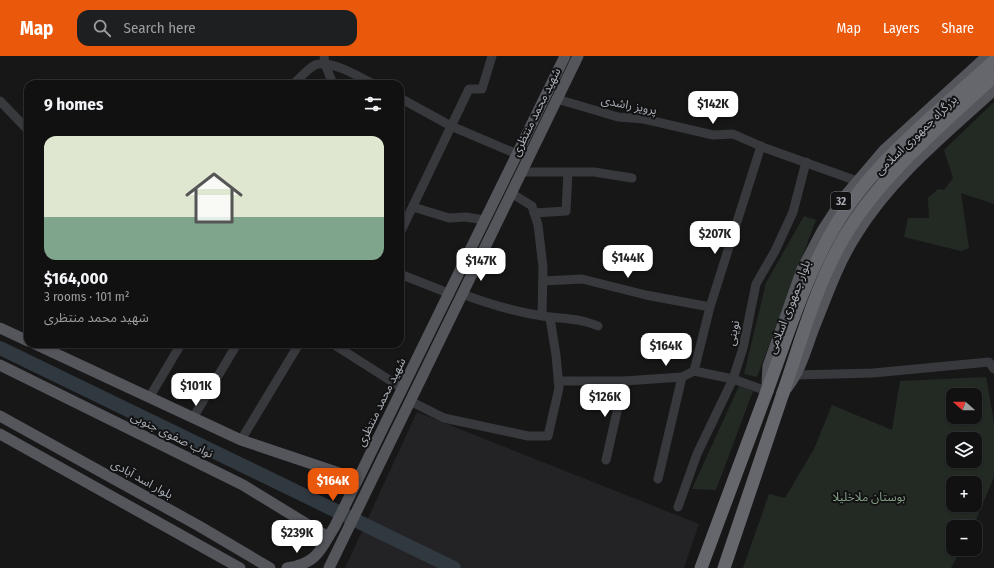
<!DOCTYPE html>
<meta charset="utf-8">
<style>
body{margin:0;font-family:"Fira Sans Condensed","Noto Sans Arabic",sans-serif;background:#1e1f20;color:#f1f3f6;height:100vh;display:flex;flex-direction:column;font-size:15px;white-space:nowrap}
*{box-sizing:border-box;margin:0}
p{font-size:13px;color:#9c9d9f}
.icon{flex:none;width:22px;height:22px;fill:none;stroke:currentColor;stroke-width:2;stroke-linecap:round;stroke-linejoin:round}
.map{position:relative;flex:1;overflow:hidden}
.panel{position:absolute;left:24px;top:24px;width:380px;height:268px;display:flex;flex-direction:column;background:#111112;border-radius:12px;box-shadow:0 1px 3px #0004,0 0 0 1px #303132}
.panel>*{flex:none}
.needle{width:26px;rotate:290deg}
.controls{position:absolute;left:946px;top:332px;display:grid;gap:8px}
.controls a{display:grid;place-items:center;width:36px;height:36px;border-radius:8px;background:#111112;box-shadow:0 1px 3px #0004,0 0 0 1px #303132;font-size:20px}
.price{position:absolute;translate:-50% -34px;padding:0 9px;border-radius:8px;background:#fff;color:#222;font-size:13px;line-height:26px;filter:drop-shadow(0 1px 2px #0008)}
.price::after{content:'';position:absolute;left:50%;top:24px;width:12px;height:9px;margin-left:-6px;background:inherit;clip-path:polygon(0 0,100% 0,50% 100%)}
.price.selected{background:#ea580c;color:#fff}
ul{padding:0;list-style:none}
li{display:grid;align-content:center;gap:8px;height:212px;padding:0 20px}
li+li{border-top:1px solid #303132}
li span{display:grid;place-items:center;height:124px;border-radius:12px;color:#555}
li>.icon{margin-inline-start:auto}
span .icon{width:72px;height:72px;fill:#fffc;stroke-width:1}
li b{font-size:17px}
h2{display:flex;justify-content:space-between;align-items:center;height:48px;padding:0 20px;font-size:17px}
header{display:flex;align-items:center;gap:24px;box-sizing:border-box;height:56px;padding:0 20px;background:#ea580c;color:#fff}
header strong{font-size:19px}
nav{display:flex;gap:22px;margin-inline-start:auto;font-size:14px}
.search{width:280px;height:36px;background:#1e1f20;display:flex;align-items:center;gap:10px;box-sizing:border-box;padding:0 14px;border-radius:12px;color:#9c9d9f;font-size:15px}
.map>svg:first-child{display:block}
.built{fill:#232325}
.green{fill:#232a24;fill-rule:evenodd}
.lines{fill:none;stroke-linecap:round;stroke-linejoin:round}
.river{stroke:#313940;stroke-width:14}
.minor{stroke:#38393d;stroke-width:9}
.major{stroke:#54565c;stroke-width:11}
.highway{stroke:#65676d;stroke-width:13}
.highway-bridge{stroke:#65676d;stroke-width:13}
.labels{text-anchor:middle;dominant-baseline:central;stroke-width:4;stroke-linejoin:round;paint-order:stroke}
.shield{fill:#121213;stroke:#7c7f86;stroke-width:1}
.shield-label{font-size:11px;font-weight:bold;fill:#aaaeb7}
.street-label{font-size:12px;fill:#aaaeb7;stroke:#121213}
.park-label{font-size:12px;fill:#83a085;stroke:#121213}
</style>
<header>
<strong>Map</strong>
<div class="search"><svg class="icon" aria-label="search" viewBox="0 0 24 24"><circle cx="10" cy="10" r="6"/><path d="M15 15l6 6"/></svg>Search here</div>
<nav><a>Map</a><a>Layers</a><a>Share</a></nav>
</header>
<div class="map">
<svg width="994" height="512" viewBox="0 0 994 512">
<rect width="100%" height="100%" fill="#171718"/>
<!-- built -->
<polygon class="built" points="417,356 699,468 684,512 345,512"/>
<!-- green -->
<g class="green">
<polygon points="994,46 994,148 961,137 969,192 961,195 904,181 908,162 929,162 928,142 938,133 944,134 953,122 944,94"/>
<polygon points="804,160 816,164 757,321 744,318 766,227"/>
<path d="M986 321 994 366V421L973 471H953V493H961L951 512H743L769 438 785 442 814 393 832 349 892 374 900 325ZM953 339H975V361H953ZM953 383H975V405H953ZM953 427H975V449H953Z"/>
<polygon points="739,330 753,335 716,434 692,433"/>
</g>
<g class="lines">
<!-- river -->
<polyline class="river" points="0,292 454,512"/>
<!-- minor -->
<g class="minor">
<polyline points="324,0 325,8 333,28"/>
<path d="M293 28C300 23 307 13 315 9 330 3 360 21 373 28"/>
<polyline points="400,42 451,70 517,98"/>
<polyline points="557,43 618,61 644,63 713,79 733,78 765,92 857,125"/>
<polyline points="0,45 28,74"/>
<polyline points="521,116 594,116 632,122"/>
<polyline points="511,137 532,150 538,169 543,211 542,260"/>
<polyline points="413,151 449,162 466,161 484,164"/>
<polyline points="534,157 566,155 568,116"/>
<polyline points="400,177 469,33 482,33 492,0"/>
<polyline points="400,218 448,237"/>
<polyline points="543,225 582,223 646,239 710,251"/>
<path d="M462 238C489 248 515 256 543 260 562 263 580 262 598 270"/>
<polyline points="333,288 402,332"/>
<polyline points="694,315 710,251 761,90"/>
<polyline points="797,319 873,317 989,306 994,313"/>
<polyline points="558,325 624,325 682,321 694,315 733,323 767,335"/>
<polyline points="149,342 181,288"/>
<polyline points="410,345 444,362 528,380 548,380 559,332 556,299 550,262"/>
<polyline points="193,362 237,288"/>
<polyline points="241,384 299,288"/>
<polyline points="606,404 624,325"/>
<polyline points="658,423 682,321"/>
<polyline points="678,451 697,398 733,323 743,292 756,228 775,195 793,156 806,106"/>
</g>
<!-- major -->
<g class="major">
<polyline points="0,272 28,285"/>
<polyline points="35,288 241,384 348,420 359,419"/>
<polyline points="0,309 243,429 328,481"/>
<polyline points="767,328 768,310 802,213 822,175 844,141 884,94 987,0"/>
<path d="M787 332C801 314 806 293 814 272 827 240 838 207 857 178 891 122 946 78 994 34"/>
<polyline points="0,360 199,470 270,512"/>
<polyline points="0,378 240,512"/>
<path d="M287 512C318 507 320 494 335 470L565 0"/>
<polyline points="329,512 578,0"/>
</g>
<!-- highway -->
<g class="highway">
<polyline points="701,512 767,335"/>
<polyline points="724,512 783,337"/>
</g>
<!-- highway-bridge -->
<g class="highway-bridge">
<path d="M767 335C786 284 802 231 828 183 866 111 935 59 994 5"/>
<path d="M783 337C800 288 814 236 839 190 876 122 939 72 994 20"/>
</g>
</g>
<g class="labels">
<!-- shield labels -->
<rect class="shield" x="831" y="136" width="20" height="18" rx="3"/>
<g class="shield-label">
<text x="841" y="145">32</text>
</g>
<!-- street labels -->
<g class="street-label">
<text transform="translate(629 49) rotate(11)">پرویز راشدی</text>
<text transform="translate(536 56) rotate(-64)">شهید محمد منتظری</text>
<text transform="translate(916 79) rotate(-44)">بزرگراه جمهوری اسلامی</text>
<text transform="translate(789 251) rotate(-69)">بلوار جمهوری اسلامی</text>
<text transform="translate(733 277) rotate(-79)">نوینی</text>
<text transform="translate(381 346) rotate(-64)">شهید محمد منتظری</text>
<text transform="translate(172 379) rotate(26)">نواب صفوی جنوبی</text>
<text transform="translate(142 423) rotate(29)">بلوار اسد آبادی</text>
</g>
<!-- park labels -->
<g class="park-label">
<text x="869" y="441">بوستان ملاخلیلا</text>
</g>
</g>
</svg>
<div class="controls">
<a><svg class="needle" viewBox="-14 -14 28 28"><path d="M0-13l5 13h-10z" fill="#e53935"/><path d="M0 13l5-13h-10z" fill="#9c9d9f"/></svg></a>
<a><svg class="icon" aria-label="layers" viewBox="0 0 24 24"><path d="M12 4l9 5-9 5-9-5zM3 14l9 5 9-5"/></svg></a>
<a>+</a>
<a>−</a>
</div>
<b class="price" style="left:713px;top:69px">$142K</b>
<b class="price" style="left:715px;top:199px">$207K</b>
<b class="price" style="left:628px;top:223px">$144K</b>
<b class="price" style="left:481px;top:226px">$147K</b>
<b class="price" style="left:666px;top:311px">$164K</b>
<b class="price" style="left:196px;top:351px">$101K</b>
<b class="price" style="left:605px;top:362px">$126K</b>
<b class="price selected" style="left:333px;top:446px">$164K</b>
<b class="price" style="left:297px;top:498px">$239K</b>
<section class="panel">
<h2>9 homes<svg class="icon" aria-label="filters" viewBox="0 0 24 24"><path d="M4 7h16M4 17h16"/><circle cx="9" cy="7" r="2"/><circle cx="15" cy="17" r="2"/></svg></h2>
<ul>
<li><span style="background:linear-gradient(#dfe7d0 65%,#7fa58c 0)"><svg class="icon" aria-label="home" viewBox="0 0 24 24"><path d="M3 11l9-7 9 7M6 9v11h12V9"/></svg></span><div><b>$164,000</b><p>3 rooms · 101 m²</p><p>شهید محمد منتظری</p></div></li>
</ul>
</section>
</div>
